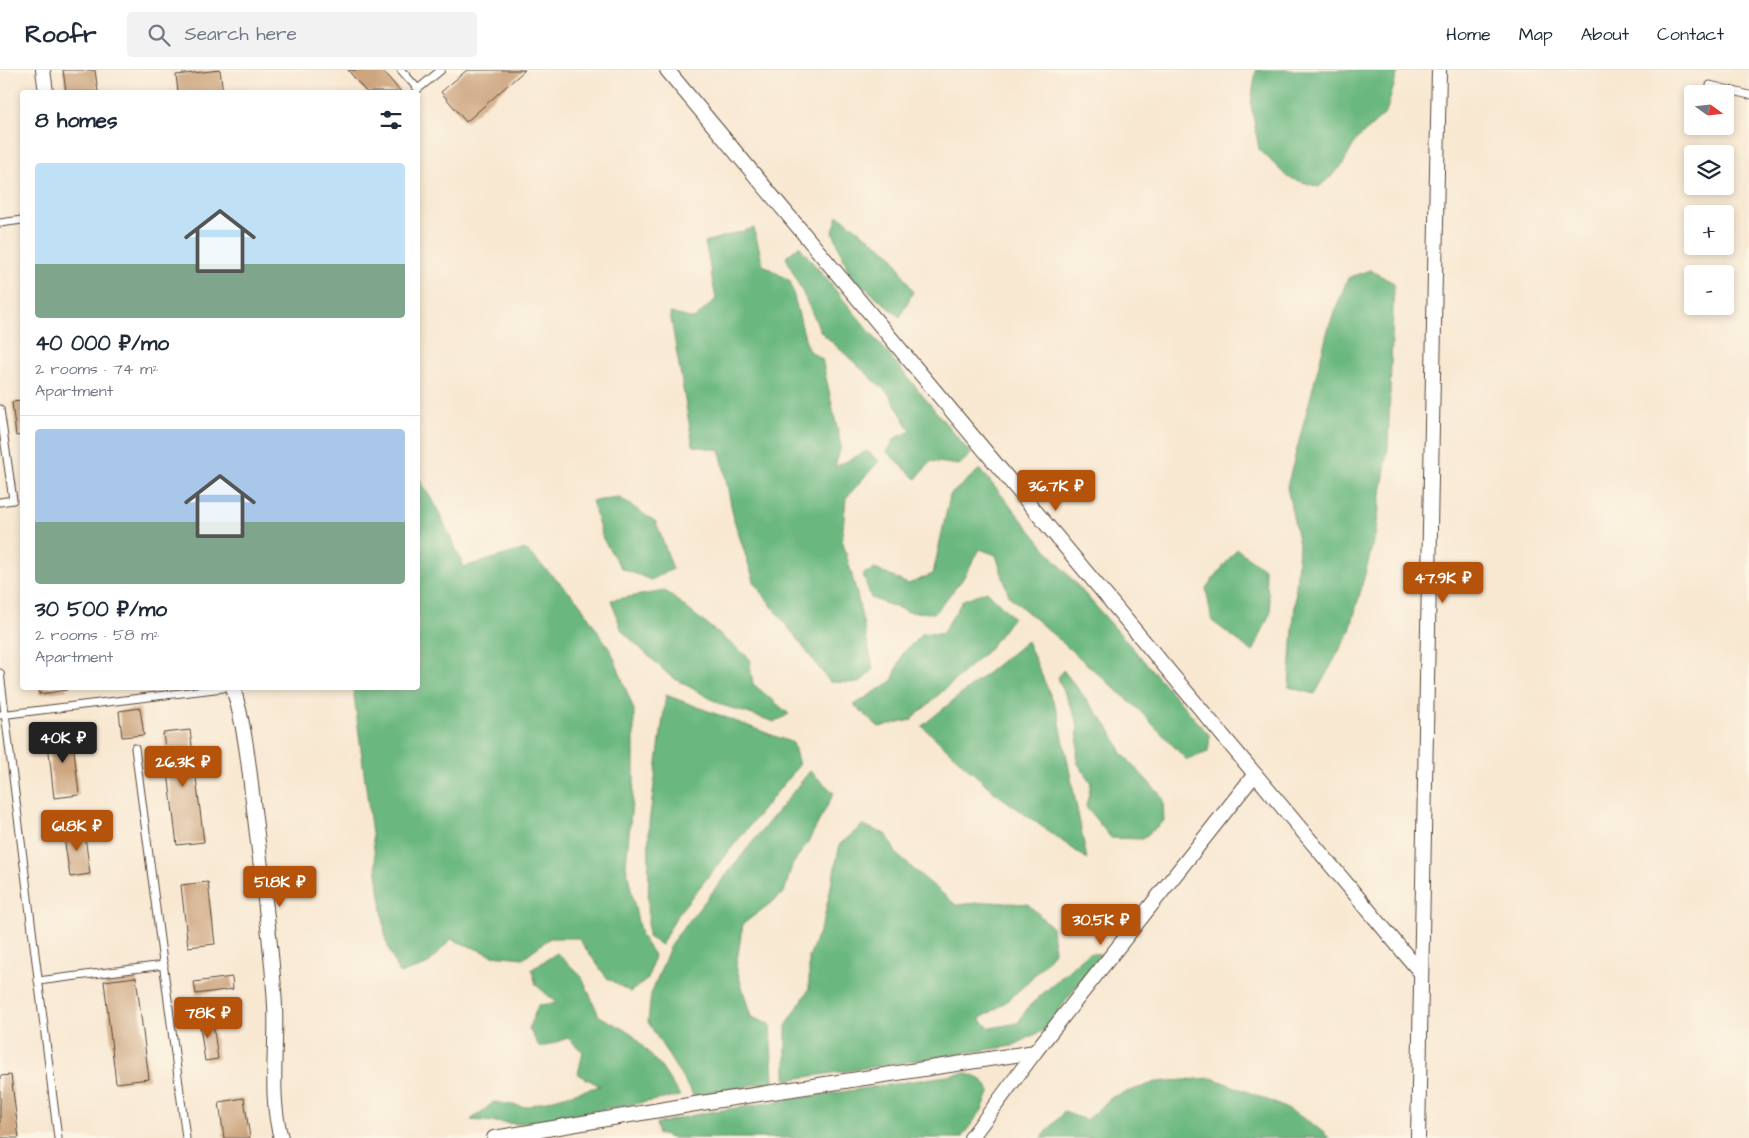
<!DOCTYPE html>
<meta charset="utf-8">
<style>
body{margin:0;font-family:"Architects Daughter",sans-serif;background:#f2f2f3;color:#1f2937;height:100vh;display:flex;flex-direction:column;font-size:19px;white-space:nowrap}
*{box-sizing:border-box;margin:0}
p{font-size:16px;color:#747a83}
.icon{flex:none;width:28px;height:28px;fill:none;stroke:currentColor;stroke-width:2;stroke-linecap:round;stroke-linejoin:round}
.map{position:relative;flex:1;overflow:hidden}
.panel{position:absolute;left:20px;top:20px;width:400px;height:600px;display:flex;flex-direction:column;background:#fff;border-radius:5px;box-shadow:0 2px 8px #0003}
.panel>*{flex:none}
.needle{width:32px;rotate:105deg}
.tools{position:absolute;left:1684px;top:15px;display:grid;gap:10px}
.tools a{display:grid;place-items:center;width:50px;height:50px;border-radius:5px;background:#fff;box-shadow:0 2px 8px #0003;font-size:25px}
.price{position:absolute;translate:-50% -42px;padding:0 11px;border-radius:5px;background:#b45309;color:#fff;font-size:16px;line-height:32px;filter:drop-shadow(0 1px 2px #0008)}
.price::after{content:'';position:absolute;left:50%;top:30px;width:15px;height:11px;margin-left:-8px;background:inherit;clip-path:polygon(0 0,100% 0,50% 100%)}
.price.active{background:#222;color:#fff}
ul{padding:0;list-style:none}
li{display:grid;align-content:center;gap:10px;height:265px;padding:0 15px}
li+li{border-top:1px solid #e0e1e3}
li span{display:grid;place-items:center;height:155px;border-radius:5px;color:#555}
li>.icon{margin-inline-start:auto}
span .icon{width:90px;height:90px;fill:#fffc;stroke-width:1}
li b{font-size:21px}
h2{display:flex;justify-content:space-between;align-items:center;height:60px;padding:0 15px;font-size:21px}
header{display:flex;align-items:center;gap:30px;box-sizing:border-box;height:70px;padding:0 25px;background:#fff;border-bottom:1px solid #e0e1e3}
header strong{font-size:24px}
nav{display:flex;gap:28px;margin-inline-start:auto;font-size:18px}
.search{width:350px;height:45px;background:#f2f2f3;display:flex;align-items:center;gap:12px;box-sizing:border-box;padding:0 18px;border-radius:5px;color:#747a83;font-size:19px}
.map>svg:first-child{display:block}
.forest{fill:#6bb880;stroke:#53714f}
.building{fill:#cda680}
.lines{fill:none;stroke-linecap:round;stroke-linejoin:round}
.lane-casing{stroke:#574639;stroke-width:9}
.street-casing{stroke:#574639;stroke-width:16}
.lane{stroke:#fff;stroke-width:7}
.street{stroke:#fff;stroke-width:14}
</style>
<header>
<strong>Roofr</strong>
<div class="search"><svg class="icon" aria-label="search" viewBox="0 0 24 24"><circle cx="10" cy="10" r="6"/><path d="M15 15l6 6"/></svg>Search here</div>
<nav><a>Home</a><a>Map</a><a>About</a><a>Contact</a></nav>
</header>
<div class="map">
<svg width="1749" height="1068" viewBox="0 0 1749 1068">
<rect width="100%" height="100%" fill="#fcf5e5"/>
<filter id="ink" filterUnits="userSpaceOnUse"><feTurbulence type="fractalNoise" baseFrequency=".02" numOctaves="2"/><feDisplacementMap in="SourceGraphic" scale="10" xChannelSelector="R" yChannelSelector="G"/><feConvolveMatrix kernelMatrix="1 2 1 2 8 2 1 2 1" color-interpolation-filters="sRGB"/></filter>
<filter id="wash" filterUnits="userSpaceOnUse"><feTurbulence type="fractalNoise" baseFrequency=".0096" numOctaves="4" result="noise"/><feDisplacementMap in="SourceGraphic" scale="20" xChannelSelector="R" yChannelSelector="G"/><feGaussianBlur stdDeviation="1.12" result="paint"/><feColorMatrix in="noise" values="0 0 0 0 0 0 0 0 0 0 0 0 0 0 0 0 0 1.4 0 .05"/><feComposite in="paint" operator="in"/></filter>
<g filter="url(#wash)">
<rect width="100%" height="100%" fill="#f8e8d2"/>
<!-- forest -->
<g class="forest">
<polygon points="1256,0 1397,0 1398,1 1386,43 1356,70 1342,96 1319,117 1287,107 1259,79 1251,34"/>
<polygon points="838,145 892,185 913,222 900,247 850,205 833,162"/>
<polygon points="754,158 763,195 790,211 808,280 822,289 841,376 835,397 867,381 879,391 846,428 842,469 857,524 873,599 860,613 830,612 755,514 734,450 720,380 693,376 670,243 694,249 716,229 705,172"/>
<polygon points="799,176 971,384 959,395 931,391 916,409 887,382 895,368 911,361 889,324 821,262 786,187"/>
<polygon points="1370,200 1394,213 1388,378 1375,466 1350,561 1315,624 1289,617 1299,475 1287,417 1329,256 1348,208"/>
<polygon points="980,399 1055,490 1210,666 1208,682 1187,690 1136,637 1009,526 996,485 980,479 962,510 935,543 909,542 871,528 863,504 875,499 908,514 933,504 950,425"/>
<polygon points="418,407 436,436 464,497 525,479 578,531 612,583 634,640 634,712 626,795 641,866 654,885 648,909 630,922 607,908 578,868 550,868 523,888 492,885 451,869 427,895 399,904 386,871 353,618 418,618"/>
<polygon points="620,428 656,452 673,499 651,510 621,498 603,469 592,431"/>
<polygon points="1237,479 1264,499 1271,541 1253,582 1212,551 1206,518"/>
<polygon points="665,521 749,588 753,614 789,644 775,652 722,635 670,606 622,561 611,530"/>
<polygon points="987,521 1013,547 989,579 911,650 879,657 854,635 892,611 903,583 923,563 942,564 963,530"/>
<polygon points="1027,571 1058,643 1087,789 994,722 922,656"/>
<polygon points="1063,600 1109,658 1122,683 1163,728 1164,751 1142,769 1111,768 1086,737 1091,713 1077,692 1078,654 1058,608"/>
<polygon points="666,625 793,673 799,695 677,845 661,875 648,867 649,753"/>
<polygon points="810,701 834,723 808,772 792,795 784,823 743,854 736,896 751,947 770,954 773,1011 694,1027 648,952 651,924 672,872"/>
<path d="M863 755 887 765 897 785 956 835 988 832 1028 834 1052 857 1054 882C1031 910 1011 932 979 949L990 958 1018 953 1028 937 1088 883 1101 884 1044 960 1012 976 786 1010V956L809 919V887L824 849 840 774Z"/>
<polygon points="557,883 582,907 599,946 631,963 661,997 680,1026 517,1054 471,1050 494,1032 525,1037 600,1016 578,1004 583,982 568,968 540,978 529,959 538,935 557,933 536,915 532,899"/>
<polygon points="966,1003 982,1010 990,1021 982,1040 961,1068 672,1068 658,1064 656,1054 703,1043"/>
<path d="M1212 1008C1248 1022 1302 1040 1329 1068H1041L1064 1042 1086 1050 1112 1027 1156 1012Z"/>
</g>
<g id="blocks">
<!-- building -->
<g class="building">
<polygon points="63,0 95,0 98,22 66,22"/>
<polygon points="220,0 223,22 178,22 176,5"/>
<polygon points="348,0 382,0 401,22 366,22"/>
<polygon points="467,0 525,0 466,52 441,22"/>
<polygon points="22,331 22,365 16,366 12,332"/>
<polygon points="39,618 67,618 67,620 39,624"/>
<polygon points="140,638 144,665 122,667 119,641"/>
<polygon points="190,660 204,772 177,775 163,663"/>
<polygon points="72,661 79,725 54,728 47,664"/>
<polygon points="84,758 90,804 70,807 63,761"/>
<polygon points="208,812 215,874 188,877 181,815"/>
<polygon points="136,907 149,1009 116,1013 104,911"/>
<polygon points="232,907 233,919 196,924 194,912"/>
<polygon points="212,947 218,989 205,991 199,949"/>
<polygon points="11,1005 19,1068 0,1068 0,1006"/>
<polygon points="244,1028 250,1068 224,1068 219,1032"/>
</g>
</g>
</g>
<g filter="url(#ink)">
<use href="#blocks" fill-opacity="0" stroke="#574639" stroke-width="1"/>
<g class="lines">
<!-- lane casing -->
<g class="lane-casing">
<g id="lane">
<polyline points="401,0 418,19 441,0"/>
<polyline points="1710,15 1749,25"/>
<polyline points="0,153 22,150"/>
<polyline points="0,339 13,430 0,432"/>
<polyline points="0,603 58,1068"/>
<polyline points="0,645 223,618"/>
<polyline points="135,678 186,1068"/>
<polyline points="38,911 164,895"/>
</g>
</g>
<!-- street casing -->
<g class="street-casing">
<g id="street">
<polyline points="43,0 46,22"/>
<polyline points="667,0 1421,903"/>
<path d="M233 618C247 662 250 710 256 756 263 816 272 876 275 936 277 980 269 1026 281 1068"/>
<polyline points="494,1068 701,1033 1035,982"/>
<polyline points="971,1068 1035,982 1255,704"/>
<polyline points="1418,1068 1439,0"/>
</g>
</g>
<!-- lane -->
<use href="#lane" class="lane"/>
<!-- street -->
<use href="#street" class="street"/>
</g>
</g>
</svg>
<div class="tools">
<a><svg class="needle" viewBox="-14 -14 28 28"><path d="M0-13l5 13h-10z" fill="#e53935"/><path d="M0 13l5-13h-10z" fill="#747a83"/></svg></a>
<a><svg class="icon" aria-label="layers" viewBox="0 0 24 24"><path d="M12 4l9 5-9 5-9-5zM3 14l9 5 9-5"/></svg></a>
<a>+</a>
<a>−</a>
</div>
<b class="price" style="left:1056px;top:442px">36.7K ₽</b>
<b class="price" style="left:1443px;top:534px">47.9K ₽</b>
<b class="price active" style="left:63px;top:694px">40K ₽</b>
<b class="price" style="left:183px;top:718px">26.3K ₽</b>
<b class="price" style="left:77px;top:782px">61.8K ₽</b>
<b class="price" style="left:280px;top:838px">51.8K ₽</b>
<b class="price" style="left:1101px;top:876px">30.5K ₽</b>
<b class="price" style="left:208px;top:969px">78K ₽</b>
<section class="panel">
<h2>8 homes<svg class="icon" aria-label="filters" viewBox="0 0 24 24"><path d="M4 7h16M4 17h16"/><circle cx="9" cy="7" r="2"/><circle cx="15" cy="17" r="2"/></svg></h2>
<ul>
<li><span style="background:linear-gradient(#bfe0f5 65%,#7fa58c 0)"><svg class="icon" aria-label="home" viewBox="0 0 24 24"><path d="M3 11l9-7 9 7M6 9v11h12V9"/></svg></span><div><b>40 000 ₽/mo</b><p>2 rooms · 74 m²</p><p>Apartment</p></div></li>
<li><span style="background:linear-gradient(#a9c7e8 60%,#7fa58c 0)"><svg class="icon" aria-label="home" viewBox="0 0 24 24"><path d="M3 11l9-7 9 7M6 9v11h12V9"/></svg></span><div><b>30 500 ₽/mo</b><p>2 rooms · 58 m²</p><p>Apartment</p></div></li>
</ul>
</section>
</div>
